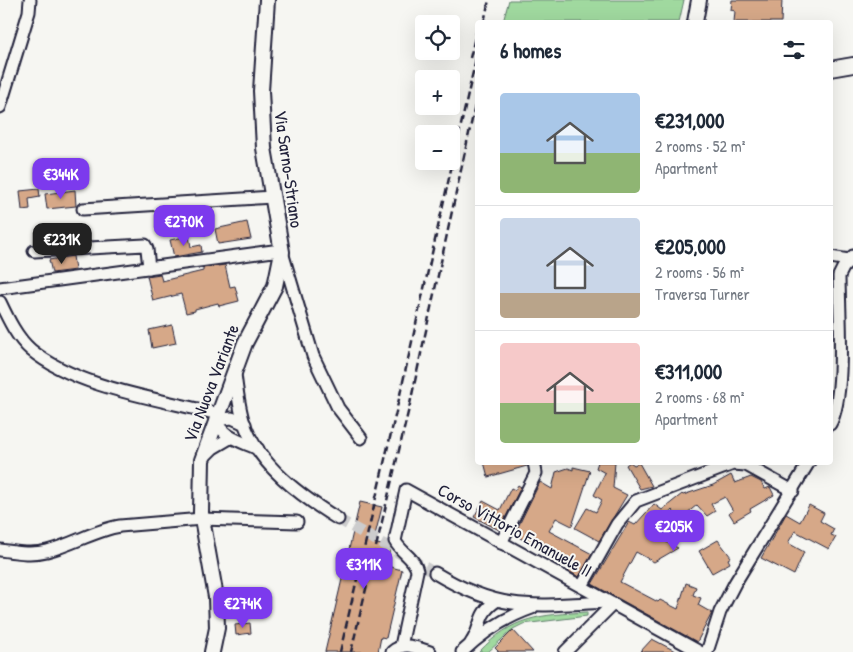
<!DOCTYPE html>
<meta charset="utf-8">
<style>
body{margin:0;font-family:"Patrick Hand",sans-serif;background:#f2f2f3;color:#1f2937;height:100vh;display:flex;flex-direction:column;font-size:19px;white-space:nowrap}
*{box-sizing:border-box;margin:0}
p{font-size:16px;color:#747a83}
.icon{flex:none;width:28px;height:28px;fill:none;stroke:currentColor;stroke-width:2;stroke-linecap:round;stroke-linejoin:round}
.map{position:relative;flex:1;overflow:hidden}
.panel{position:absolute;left:475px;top:20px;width:358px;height:445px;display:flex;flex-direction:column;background:#fff;border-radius:5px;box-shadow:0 5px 20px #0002}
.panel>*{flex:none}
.buttons{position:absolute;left:415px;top:15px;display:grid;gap:10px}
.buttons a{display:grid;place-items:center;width:45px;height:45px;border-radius:5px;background:#fff;box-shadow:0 5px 20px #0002;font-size:25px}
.price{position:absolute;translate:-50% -42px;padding:0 11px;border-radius:10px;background:#7c3aed;color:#fff;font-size:16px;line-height:32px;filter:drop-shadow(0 1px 2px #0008)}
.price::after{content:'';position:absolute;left:50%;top:30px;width:15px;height:11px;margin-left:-8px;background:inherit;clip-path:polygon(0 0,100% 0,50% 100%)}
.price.current{background:#222;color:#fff}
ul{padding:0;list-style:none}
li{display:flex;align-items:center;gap:15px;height:125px;padding:0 25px}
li+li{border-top:1px solid #e0e1e3}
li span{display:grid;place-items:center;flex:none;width:140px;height:100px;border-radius:5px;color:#555}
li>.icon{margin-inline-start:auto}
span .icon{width:60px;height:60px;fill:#fffc;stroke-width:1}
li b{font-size:21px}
h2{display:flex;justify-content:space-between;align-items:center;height:60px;padding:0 25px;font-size:21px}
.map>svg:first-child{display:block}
.green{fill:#a0d99f;stroke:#617e6d}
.building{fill:#d6a888;stroke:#22223b}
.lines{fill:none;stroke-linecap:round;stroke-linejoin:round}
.minor-tunnel{stroke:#cccccd;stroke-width:11;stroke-dasharray:11 5.5;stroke-linecap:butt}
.minor-casing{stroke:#22223b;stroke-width:15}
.major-casing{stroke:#22223b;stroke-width:18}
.minor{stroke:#f6f6f2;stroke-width:11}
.major{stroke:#f6f6f2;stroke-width:14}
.rail{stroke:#22223b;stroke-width:2.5;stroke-dasharray:8 4;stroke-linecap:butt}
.labels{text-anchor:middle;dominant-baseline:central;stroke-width:4;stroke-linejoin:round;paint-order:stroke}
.street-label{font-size:18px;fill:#22223b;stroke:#f6f6f2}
</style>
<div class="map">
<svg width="853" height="652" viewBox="0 0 853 652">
<rect width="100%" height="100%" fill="#f6f6f2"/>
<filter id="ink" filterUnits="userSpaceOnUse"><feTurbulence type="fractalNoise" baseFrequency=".02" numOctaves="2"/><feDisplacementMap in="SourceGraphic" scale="10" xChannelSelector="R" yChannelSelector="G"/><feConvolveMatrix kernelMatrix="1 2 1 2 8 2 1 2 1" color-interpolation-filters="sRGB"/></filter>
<g filter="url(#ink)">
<!-- green -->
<g class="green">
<polygon points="509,0 684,0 679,22 503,22"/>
<path d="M587 612V616L523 624 513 629 488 652H479C513 616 540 615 587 612Z"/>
</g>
<!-- building -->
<g class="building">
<polygon points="732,0 782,0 781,22 734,22 735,11 731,10"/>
<polygon points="39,189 40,197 29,199 30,209 22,210 20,191"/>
<polygon points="75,190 76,206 47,209 45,194"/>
<polygon points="205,209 206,217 182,218 181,210"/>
<polygon points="247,222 251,239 218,244 215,229"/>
<polygon points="189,236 191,247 201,245 202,252 174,257 170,240"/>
<polygon points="73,256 75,270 52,273 49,260"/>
<polygon points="225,265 230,287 235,286 239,301 219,306 218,303 195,309 195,311 186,313 181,294 153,301 147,276 160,274 162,281 203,271 203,268"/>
<polygon points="172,325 176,343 152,348 149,330"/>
<polygon points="484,462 527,462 527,466 488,477"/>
<polygon points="598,462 615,462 613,488 627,495 599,541 575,528 587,508 596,512 602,500 594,495 605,473 596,468"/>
<polygon points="630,462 634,465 639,463 652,486 640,489 626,465"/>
<polygon points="573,467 590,471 572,526 556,518 549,531 592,554 579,577 568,571 571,566 568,562 514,535 540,482 552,489 556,472 568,468 573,470"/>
<polygon points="731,475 735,483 751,477 761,482 765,489 770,487 774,495 750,509 751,511 734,521 729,513 733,511 725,497 711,504 715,511 707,516 697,505 680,519 672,510 651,534 678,548 654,562 636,552 620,582 658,602 660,600 678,609 686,583 696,587 693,595 701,598 698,605 712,613 697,642 592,584 629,522 635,525 654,504 662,510 682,494 683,495 713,485"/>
<polygon points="518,485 521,487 499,530 474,517 483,501 500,510 511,488 515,490"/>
<polygon points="360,502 382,507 373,543 390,547 387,566 402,570 386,638 381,637 378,652 325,652"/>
<polygon points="809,505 824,513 820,521 834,529 831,535 836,537 829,549 795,531 788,543 804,552 794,575 761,558 786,514 800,522"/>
<polygon points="718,540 731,557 728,559 730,563 712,573 699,551"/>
<polygon points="250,623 251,633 236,635 235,625"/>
<polygon points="513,630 533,652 499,652 495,648"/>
<polygon points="652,639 677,652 640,652"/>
</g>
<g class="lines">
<!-- minor-tunnel -->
<polyline class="minor-tunnel" points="338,519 435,573"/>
<!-- minor casing -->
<g class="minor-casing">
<g id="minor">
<polyline points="0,107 29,12 30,0"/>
<polyline points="83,209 273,197"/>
<polyline points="34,251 145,245 147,249 149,268"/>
<polyline points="830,257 849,260"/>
<polyline points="0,288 273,251 282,252 313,356 338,408 361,438"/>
<path d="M0 302C8 319 17 338 31 350 77 388 160 399 218 414"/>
<path d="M235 374C237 390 239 408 244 423 259 466 301 496 338 519"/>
<path d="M245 424 232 418 215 420C224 438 241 441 258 449"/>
<path d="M830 424C846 396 839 312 839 276L843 268 853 256"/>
<polyline points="205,456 213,448 230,438"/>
<polyline points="501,543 536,473 534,462"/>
<path d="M0 550C15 552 31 555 47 551 72 545 95 530 120 526L202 519 297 522"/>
<path d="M435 573C500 612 533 606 606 602"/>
<polyline points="582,586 617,524 636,501 733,464 746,465 793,491"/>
<path d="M471 643C483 626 476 615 496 601"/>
<path d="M401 646 417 571C415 558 401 553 395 541L406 490 700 652"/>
<path d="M392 652C405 641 416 648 430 652"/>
<path d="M462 652C482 633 506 617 532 608"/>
<polyline points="565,652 613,604"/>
<polyline points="707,652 720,612 735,583 809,462"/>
</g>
</g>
<!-- major casing -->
<g class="major-casing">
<g id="major">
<polyline points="695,22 699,0"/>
<polyline points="830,69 853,65"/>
<polyline points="212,652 217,628 216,597 201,513 202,460 245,343 275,286 282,252 264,148 261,91 267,0"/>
</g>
</g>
<!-- minor -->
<use href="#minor" class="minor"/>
<!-- major -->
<use href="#major" class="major"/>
<!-- rail -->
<g class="rail">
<polyline points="484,22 489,0"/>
<polyline points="470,58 478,25"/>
<polyline points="340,652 399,399 478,50"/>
<polyline points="351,652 410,404 478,92"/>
</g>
</g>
</g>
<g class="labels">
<!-- street labels -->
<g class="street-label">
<text transform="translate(289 169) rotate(82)">Via Sarno-Striano</text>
<text transform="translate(211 383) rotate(-69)">Via Nuova Variante</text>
<text transform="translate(515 530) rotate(29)">Corso Vittorio Emanuele II</text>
</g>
</g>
</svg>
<div class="buttons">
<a><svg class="icon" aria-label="locate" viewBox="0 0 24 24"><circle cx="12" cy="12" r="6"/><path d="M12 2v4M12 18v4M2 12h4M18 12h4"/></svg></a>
<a>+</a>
<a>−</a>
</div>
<b class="price" style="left:61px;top:200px">€344K</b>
<b class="price" style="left:184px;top:247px">€270K</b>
<b class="price current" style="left:62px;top:265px">€231K</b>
<b class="price" style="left:674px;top:552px">€205K</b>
<b class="price" style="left:364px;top:590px">€311K</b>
<b class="price" style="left:243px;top:629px">€274K</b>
<section class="panel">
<h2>6 homes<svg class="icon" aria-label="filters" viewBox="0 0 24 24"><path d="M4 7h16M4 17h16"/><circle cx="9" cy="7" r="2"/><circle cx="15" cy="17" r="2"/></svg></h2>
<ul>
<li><span style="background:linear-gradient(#a9c7e8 60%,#8fb573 0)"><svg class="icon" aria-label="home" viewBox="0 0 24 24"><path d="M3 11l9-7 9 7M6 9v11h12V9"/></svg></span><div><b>€231,000</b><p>2 rooms · 52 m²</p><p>Apartment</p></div></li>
<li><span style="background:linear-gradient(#c9d6e8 75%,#b9a48a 0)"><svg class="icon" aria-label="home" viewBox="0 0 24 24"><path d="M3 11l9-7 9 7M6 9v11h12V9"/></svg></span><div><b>€205,000</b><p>2 rooms · 56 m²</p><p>Traversa Turner</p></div></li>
<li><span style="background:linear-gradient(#f6c9c9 60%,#8fb573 0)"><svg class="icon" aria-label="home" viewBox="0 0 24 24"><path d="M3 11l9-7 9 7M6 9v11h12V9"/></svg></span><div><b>€311,000</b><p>2 rooms · 68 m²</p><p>Apartment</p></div></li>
</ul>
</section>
</div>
